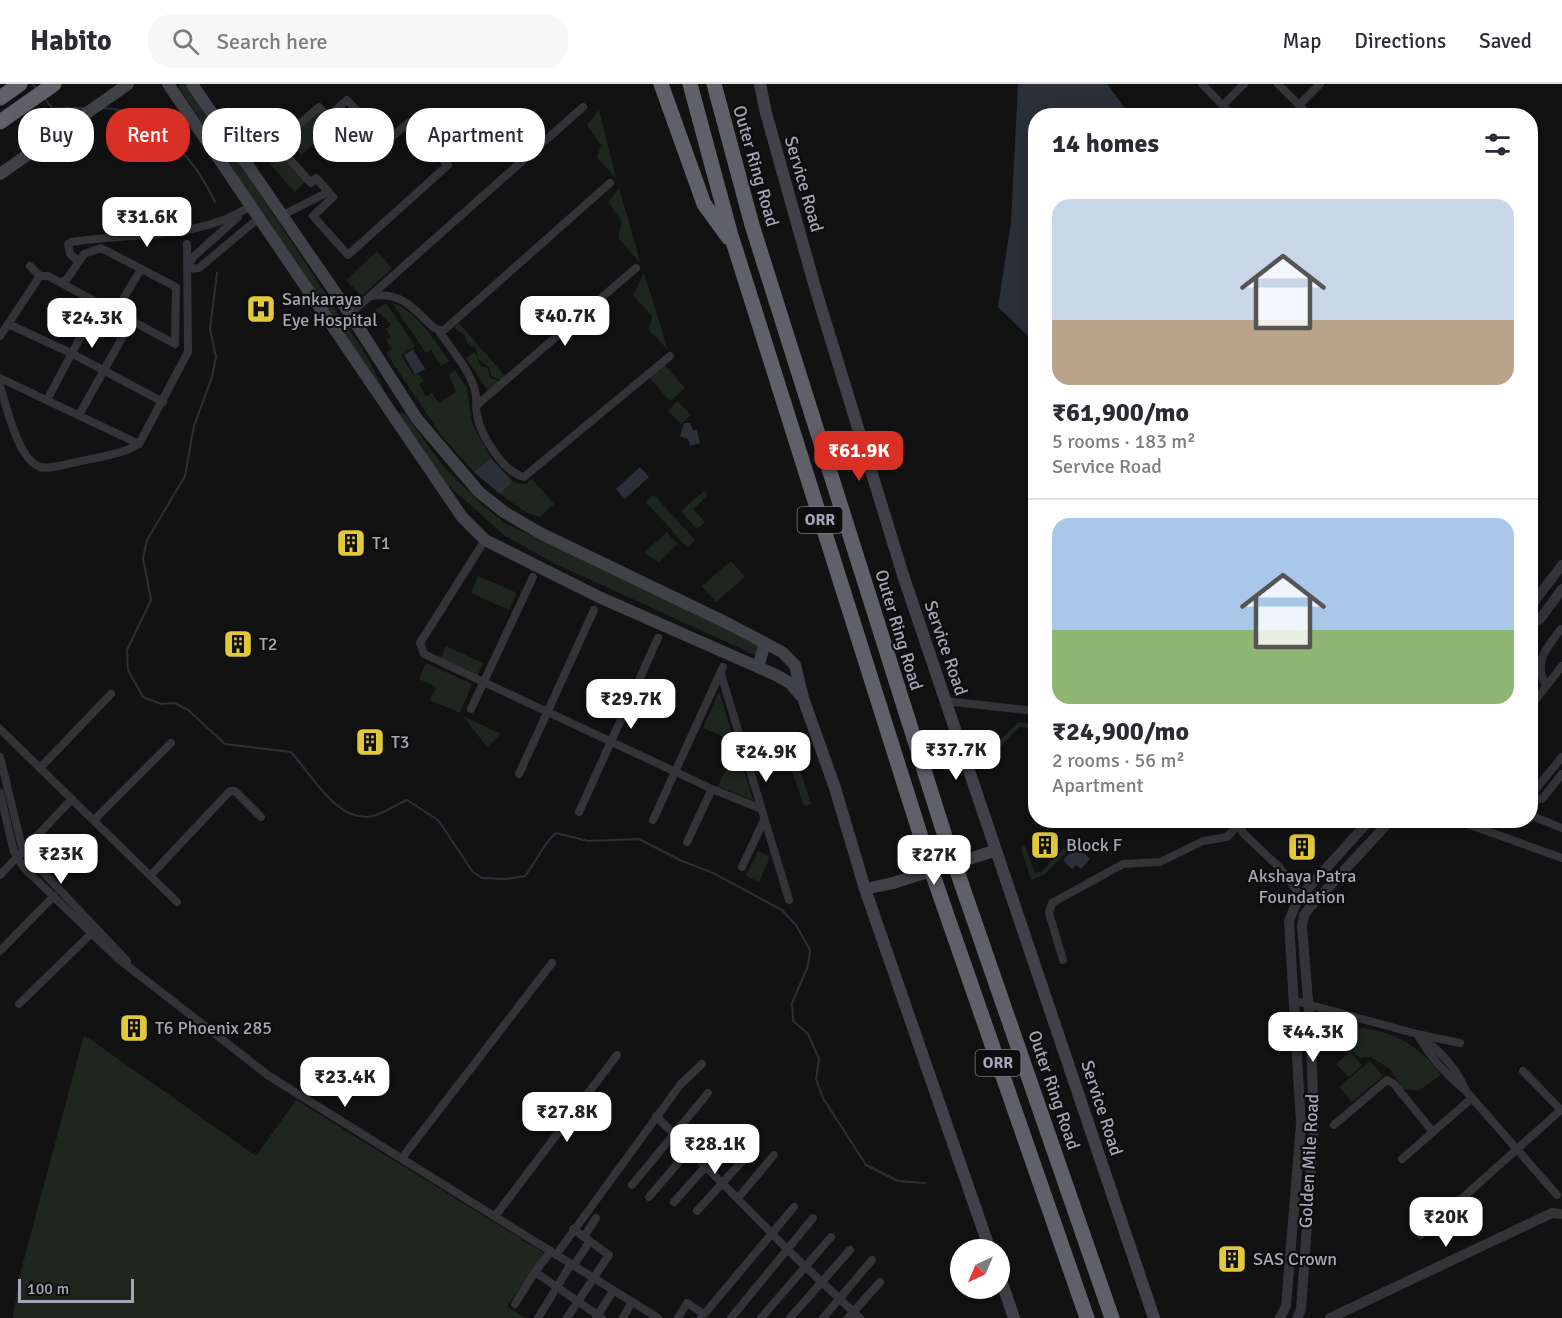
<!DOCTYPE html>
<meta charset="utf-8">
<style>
body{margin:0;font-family:Signika,sans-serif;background:#f7f7f7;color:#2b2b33;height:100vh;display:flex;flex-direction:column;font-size:22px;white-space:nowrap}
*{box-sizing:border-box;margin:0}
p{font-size:20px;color:#7c7c81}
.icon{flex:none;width:33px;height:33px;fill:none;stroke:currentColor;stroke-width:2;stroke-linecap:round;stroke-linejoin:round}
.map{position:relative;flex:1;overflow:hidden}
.panel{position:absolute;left:1028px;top:24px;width:510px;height:720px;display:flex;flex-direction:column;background:#fff;border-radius:24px;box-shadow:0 3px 15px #0003}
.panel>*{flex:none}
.guide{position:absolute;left:18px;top:24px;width:570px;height:54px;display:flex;gap:12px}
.needle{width:39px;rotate:224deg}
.tools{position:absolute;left:950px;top:1155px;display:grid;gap:12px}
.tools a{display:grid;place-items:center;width:60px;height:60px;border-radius:50%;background:#fff;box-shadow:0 3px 15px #0003;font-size:30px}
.scale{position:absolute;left:18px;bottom:15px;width:116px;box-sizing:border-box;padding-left:6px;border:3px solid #a4a6b3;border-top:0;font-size:16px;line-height:21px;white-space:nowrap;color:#a4a6b3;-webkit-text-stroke:4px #0d0d0e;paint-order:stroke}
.price{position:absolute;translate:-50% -51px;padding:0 14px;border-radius:12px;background:#fff;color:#222;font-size:20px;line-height:39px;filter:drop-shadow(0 2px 3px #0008)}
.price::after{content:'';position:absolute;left:50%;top:36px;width:18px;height:14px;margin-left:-9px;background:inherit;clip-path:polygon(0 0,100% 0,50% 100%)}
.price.selected{background:#d93025;color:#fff}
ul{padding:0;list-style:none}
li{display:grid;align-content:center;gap:12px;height:318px;padding:0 24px}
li+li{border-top:2px solid #e1e1e2}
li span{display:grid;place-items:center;height:186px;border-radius:18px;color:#555}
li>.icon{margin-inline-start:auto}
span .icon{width:108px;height:108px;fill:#fffc;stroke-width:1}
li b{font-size:26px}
h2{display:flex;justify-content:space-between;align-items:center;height:72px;padding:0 24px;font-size:26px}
.pill{padding:0 21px;border-radius:24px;background:#fff;box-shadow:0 3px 15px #0003;font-size:21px;line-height:54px}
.pill.selected{background:#d93025;color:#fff}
header{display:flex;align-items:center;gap:36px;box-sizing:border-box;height:84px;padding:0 30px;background:#fff;border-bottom:2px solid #e1e1e2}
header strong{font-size:28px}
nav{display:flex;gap:33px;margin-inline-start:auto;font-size:21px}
.search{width:420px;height:54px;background:#f7f7f7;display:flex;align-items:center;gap:15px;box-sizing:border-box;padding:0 21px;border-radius:24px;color:#7c7c81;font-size:22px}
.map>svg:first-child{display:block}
.green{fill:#1f2620}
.water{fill:#2b3038}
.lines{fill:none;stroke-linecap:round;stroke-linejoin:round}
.stream{stroke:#2b3038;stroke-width:2}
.minor{stroke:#333338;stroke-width:8}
.tertiary{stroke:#333338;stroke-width:10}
.secondary{stroke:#414248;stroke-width:12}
.motorway{stroke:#606069;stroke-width:15}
.motorway-bridge{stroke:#606069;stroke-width:15}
.labels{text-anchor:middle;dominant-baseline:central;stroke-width:4.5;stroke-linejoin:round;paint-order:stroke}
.shield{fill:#0d0d0e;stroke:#777882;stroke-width:1.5}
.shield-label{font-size:16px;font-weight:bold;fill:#a4a6b3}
.street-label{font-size:18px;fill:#a4a6b3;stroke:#0d0d0e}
.poi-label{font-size:18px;fill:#a4a6b3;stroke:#0d0d0e;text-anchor:start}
</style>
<header>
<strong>Habito</strong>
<div class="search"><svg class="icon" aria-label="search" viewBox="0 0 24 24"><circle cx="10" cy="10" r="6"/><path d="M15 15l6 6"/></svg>Search here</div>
<nav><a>Map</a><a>Directions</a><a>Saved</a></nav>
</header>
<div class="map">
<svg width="1562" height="1234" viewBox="0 0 1562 1234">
<rect width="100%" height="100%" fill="#121213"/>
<!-- green -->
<g class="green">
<polygon points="180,0 186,0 196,13 366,271 384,306 381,308 179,4"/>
<polygon points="599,26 616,94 597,74 601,61 587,41"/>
<polygon points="319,27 333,43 301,71 287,55"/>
<polygon points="265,52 279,66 266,78 252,63"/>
<polygon points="280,69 306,97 295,108 269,79"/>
<polygon points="619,104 641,180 618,154 622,138 608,118"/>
<polygon points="377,167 392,184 362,212 346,196"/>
<polygon points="644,189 668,266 649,246 652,232 633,211"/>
<polygon points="386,219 415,262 401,271 414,292 419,290 424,297 419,300 426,312 432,309 438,319 456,308 449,291 455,286 467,304 472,339 491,374 474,388 441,351 386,269 392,265 386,256 391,253 386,245 391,241 380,229 369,237 366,233"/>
<path d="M392 219C416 226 436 258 449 277L441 282 431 266 426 269Z"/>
<polygon points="459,239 505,292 501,296 491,292 489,283 478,275 476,264 467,259 464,250 454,244"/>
<polygon points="475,268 481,282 488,284 489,293 500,298 488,307 466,274"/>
<polygon points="664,280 685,304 670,317 649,293"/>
<polygon points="678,317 691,331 681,340 668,327"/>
<polygon points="398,328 405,330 444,383 482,421 507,440 758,558 759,568 755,571 558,481 505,452 448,401 394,329"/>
<polygon points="532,395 554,420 540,433 527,429 500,410 513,398 526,400"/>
<polygon points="704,407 708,411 693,425 705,438 697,445 681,427"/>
<polygon points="654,411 695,456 687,463 646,418"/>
<polygon points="667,448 677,460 659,478 644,469"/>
<polygon points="731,477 745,493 716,518 702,502"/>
<polygon points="478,492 517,509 509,526 471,509"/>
<polygon points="446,562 483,579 477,592 441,575"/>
<polygon points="426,579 472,600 460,629 430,616 436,603 419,595"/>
<polygon points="719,608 753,716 718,702 736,665 733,657 703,644"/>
<polygon points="463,632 501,650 487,663"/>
<polygon points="1018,638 1035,640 1035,645 1020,643 995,668 994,662"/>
<polygon points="798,680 811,720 804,722 790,682"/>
<polygon points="1075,753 1079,756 1044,791 1031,796 1021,764 1025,762 1035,789 1042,787"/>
<polygon points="758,767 770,773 759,798 746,792"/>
<path d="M1362 944C1396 948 1422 964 1441 991L1418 1007 1403 1005 1390 985 1371 973 1360 974 1345 961 1343 952 1347 945Z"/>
<polygon points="84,951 256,1072 296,1016 544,1169 507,1223 525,1234 13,1234 19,1194"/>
<polygon points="1350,968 1362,981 1349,993 1336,980"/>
<polygon points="1370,977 1383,992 1352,1018 1339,1003"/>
</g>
<!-- water -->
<g class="water">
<polygon points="1018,0 1107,0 1130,31 1035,32 1035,254 1029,253 998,223 1011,138"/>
<polygon points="413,265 425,285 415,291 404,271"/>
<polygon points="684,339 690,339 693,346 697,346 700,359 690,362 688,355 680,352"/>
<polygon points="491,374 513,398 500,410 474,388"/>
<polygon points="640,383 649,393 625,415 616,405"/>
<polygon points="1076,762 1090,775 1081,785 1076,781 1072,785 1063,776"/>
</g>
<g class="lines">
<!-- stream -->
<g class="stream">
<polyline points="33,0 37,6"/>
<polyline points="45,15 52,24 85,24"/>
<path d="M103 24C154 25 196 77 215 118"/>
<path d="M217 189 210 245 216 273 212 293 194 342 185 392 147 456 143 474 151 516 127 566 128 586 143 613 161 620 175 619 188 626 225 660 291 668C311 690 335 735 368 733 380 732 395 721 407 716L438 736 473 788 482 794 507 795 525 792C537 777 542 761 556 749L588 757 639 755 680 776 713 789 782 826 796 841 810 866 808 882 792 919 793 937 808 950 819 975 816 995 823 1014 866 1081 898 1097 925 1099"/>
</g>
<!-- minor -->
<g class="minor">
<polyline points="1202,0 1233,32"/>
<polyline points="1278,0 1310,32"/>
<polygon points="347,16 386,58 409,38 448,81 348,171 313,132 333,113 316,94 311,99 285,70 292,64 283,54 319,23 328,33"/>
<polyline points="1223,21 1244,0"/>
<polyline points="1299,21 1320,0"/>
<polyline points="283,131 328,108"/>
<path d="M77 176 70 170 68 160 71 158C131 148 199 157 252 121"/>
<polyline points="30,182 40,192"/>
<polyline points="189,183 192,174 238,133"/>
<polyline points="188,185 199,184 260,133"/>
<path d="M372 212C415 205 426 250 444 246L610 99"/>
<polyline points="116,227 141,185"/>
<polyline points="350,230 583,23"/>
<polyline points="8,240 71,269 163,318"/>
<path d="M439 247C451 265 467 283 474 303 478 313 475 322 477 331 481 352 503 388 524 393L670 272"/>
<polyline points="0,252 40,192 48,192 175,260 176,203 101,164 84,170 67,195 62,198"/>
<polyline points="0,294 139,360"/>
<path d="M0 302C7 323 18 376 40 383 52 386 69 379 81 377 101 373 122 370 139 360L188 268 187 160"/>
<polyline points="47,316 99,218"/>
<polyline points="477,321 636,184"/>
<polyline points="79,331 132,236"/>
<polyline points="485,456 420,559 424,570 712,705 759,724"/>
<polyline points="721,590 789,816"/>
<path d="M1546 602C1533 577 1546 565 1561 545"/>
<polyline points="945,617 1035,627"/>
<polyline points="1530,623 1562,582"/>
<polyline points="471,625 533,493"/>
<polyline points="0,645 177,818"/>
<polyline points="0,673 23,767 127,877"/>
<polyline points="40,684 111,610"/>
<polyline points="519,690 594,526"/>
<polyline points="0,709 14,768 24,784 116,873 269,992 658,1234"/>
<polyline points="1530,712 1562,673"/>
<polyline points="1530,714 1542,715 1562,690"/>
<polyline points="579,728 658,554"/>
<polyline points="1530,731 1562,744"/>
<polyline points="94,736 171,659"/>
<polyline points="653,736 723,583"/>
<polyline points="1456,736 1562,774"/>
<polyline points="1236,739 1245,751 1279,783 1301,812"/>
<polyline points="687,758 712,705"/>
<polyline points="742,783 763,738"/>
<polyline points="0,791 72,715"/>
<polyline points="151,791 230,707 235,707 261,733"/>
<polyline points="0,867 54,812"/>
<polyline points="1063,876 1049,829 1052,819 1123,780 1160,778 1203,757 1227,753 1237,742"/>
<polyline points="1296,917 1417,950 1460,959"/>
<polyline points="19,920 96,845"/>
<path d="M1417 950C1429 971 1446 991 1465 1006L1557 1111"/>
<path d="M1420 952C1439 966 1456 983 1465 1005"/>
<polyline points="1523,987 1561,1026"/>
<polyline points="656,1032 791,1169 860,1234"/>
<polyline points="1334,1041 1387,996 1394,1000 1433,1048"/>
<polyline points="402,1074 552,879"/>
<polyline points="1402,1075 1472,1014"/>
<polyline points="632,1101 708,1009"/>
<polyline points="649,1113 690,1065"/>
<polyline points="738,1114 774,1071"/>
<polyline points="674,1118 737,1047"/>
<polyline points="697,1127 754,1064"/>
<polyline points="496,1131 617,971"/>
<polyline points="1421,1151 1562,1025"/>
<polyline points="584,1153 596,1134"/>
<polyline points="551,1167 535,1188 602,1234"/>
<polyline points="556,1171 680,1001 702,980"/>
<polyline points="574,1181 590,1157"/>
<polyline points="515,1220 535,1188"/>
<polyline points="538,1234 571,1180"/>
<polyline points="567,1234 609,1171 573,1145"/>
<polyline points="596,1234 613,1207"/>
<polyline points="623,1234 631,1219"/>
<polyline points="678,1234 687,1219 704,1230"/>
<polyline points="701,1234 794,1123"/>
<polyline points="731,1234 813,1134"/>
<polyline points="761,1234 831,1153"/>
<polyline points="790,1234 850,1166"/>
<polyline points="823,1234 872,1176"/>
<polyline points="848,1234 880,1198"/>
</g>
<!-- tertiary -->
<g class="tertiary">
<polyline points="1530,523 1562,481"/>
<polyline points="1530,539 1540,535 1562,505"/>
<polyline points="1280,1234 1286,1222 1301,1040 1289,837 1298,815 1370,736"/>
<polyline points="1297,1234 1301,1225 1314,1042 1311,953 1302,842 1304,831 1311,822 1391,736"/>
<polyline points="1330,1234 1552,1129 1562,1130"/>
</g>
<!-- secondary -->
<g class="secondary">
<polyline points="168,0 462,433 485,456 599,513 776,591 790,599 800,611"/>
<polyline points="192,0 350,230 417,335 479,408 504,428 540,449 729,540 782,568 795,581 803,614 835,704 865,805 990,1166"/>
<polyline points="760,0 766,29 816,207 903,491 1154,1234"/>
<polyline points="0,90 128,0"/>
<polyline points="758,583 765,559"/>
<polyline points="865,805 893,799 994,767"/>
<polyline points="999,1190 1014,1234"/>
</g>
<!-- motorway -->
<g class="motorway">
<polyline points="661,0 704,120 728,153"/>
<polyline points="690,0 730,148 927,772"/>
<polyline points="714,0 752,141 949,765"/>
<polyline points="0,14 20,0"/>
<polyline points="0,38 54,0"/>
<polyline points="957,787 1112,1234"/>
<polyline points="934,794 1087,1234"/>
</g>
<!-- motorway-bridge -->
<g class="motorway-bridge">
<polyline points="949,765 957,787"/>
<polyline points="927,772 934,794"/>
</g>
</g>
<!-- icons -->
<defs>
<g id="hospital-square" transform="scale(1.5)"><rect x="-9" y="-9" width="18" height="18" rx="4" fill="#e2c83b" stroke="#0d0d0e"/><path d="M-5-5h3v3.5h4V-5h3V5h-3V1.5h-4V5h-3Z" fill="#111"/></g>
<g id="building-square" transform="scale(1.5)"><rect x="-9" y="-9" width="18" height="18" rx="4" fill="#e2c83b" stroke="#0d0d0e"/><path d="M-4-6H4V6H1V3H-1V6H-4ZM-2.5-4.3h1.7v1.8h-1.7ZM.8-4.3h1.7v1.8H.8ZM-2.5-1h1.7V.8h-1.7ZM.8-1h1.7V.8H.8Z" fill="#111"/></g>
</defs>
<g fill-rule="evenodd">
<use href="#hospital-square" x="261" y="225"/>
<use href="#building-square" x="351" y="459"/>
<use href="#building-square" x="238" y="560"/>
<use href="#building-square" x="370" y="658"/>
<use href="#building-square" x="1045" y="761"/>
<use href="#building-square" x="1302" y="763"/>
<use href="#building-square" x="134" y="944"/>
<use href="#building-square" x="1232" y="1175"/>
</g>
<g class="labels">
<!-- shield labels -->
<g class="shield">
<rect x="797.5" y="423" width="45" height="26" rx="4.5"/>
<rect x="975.5" y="966" width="45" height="26" rx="4.5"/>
</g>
<g class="shield-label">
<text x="820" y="436">ORR</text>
<text x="998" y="979">ORR</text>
</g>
<!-- street labels -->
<g class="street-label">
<text transform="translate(756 82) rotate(74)">Outer Ring Road</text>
<text transform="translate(804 100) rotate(74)">Service Road</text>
<text transform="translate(899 546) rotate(73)">Outer Ring Road</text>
<text transform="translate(946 564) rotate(71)">Service Road</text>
<text transform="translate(1054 1006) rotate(71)">Outer Ring Road</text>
<text transform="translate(1102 1024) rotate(72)">Service Road</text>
<text transform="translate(1309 1077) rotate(-87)">Golden Mile Road</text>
</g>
<!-- poi labels -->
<g class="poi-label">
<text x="282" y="215">Sankaraya<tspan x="282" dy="21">Eye Hospital</tspan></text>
<text x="372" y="459">T1</text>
<text x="259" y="560">T2</text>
<text x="391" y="658">T3</text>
<text x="1066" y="761">Block F</text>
<text x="1302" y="792" text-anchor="middle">Akshaya Patra<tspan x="1302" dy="21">Foundation</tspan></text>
<text x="155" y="944">T6 Phoenix 285</text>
<text x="1253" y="1175">SAS Crown</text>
</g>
</g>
</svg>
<div class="tools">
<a><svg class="needle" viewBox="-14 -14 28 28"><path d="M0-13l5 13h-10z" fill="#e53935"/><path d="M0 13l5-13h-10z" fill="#7c7c81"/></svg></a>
</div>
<div class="scale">100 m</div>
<b class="price" style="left:147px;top:164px">₹31.6K</b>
<b class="price" style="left:565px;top:263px">₹40.7K</b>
<b class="price" style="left:92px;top:265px">₹24.3K</b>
<b class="price selected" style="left:859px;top:398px">₹61.9K</b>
<b class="price" style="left:631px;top:646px">₹29.7K</b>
<b class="price" style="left:956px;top:697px">₹37.7K</b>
<b class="price" style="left:766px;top:699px">₹24.9K</b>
<b class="price" style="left:61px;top:801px">₹23K</b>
<b class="price" style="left:934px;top:802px">₹27K</b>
<b class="price" style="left:1313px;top:979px">₹44.3K</b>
<b class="price" style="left:345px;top:1024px">₹23.4K</b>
<b class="price" style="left:567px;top:1059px">₹27.8K</b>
<b class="price" style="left:715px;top:1091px">₹28.1K</b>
<b class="price" style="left:1446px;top:1164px">₹20K</b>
<div class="guide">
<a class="pill">Buy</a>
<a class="pill selected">Rent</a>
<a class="pill">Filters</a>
<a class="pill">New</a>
<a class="pill">Apartment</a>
</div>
<section class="panel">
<h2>14 homes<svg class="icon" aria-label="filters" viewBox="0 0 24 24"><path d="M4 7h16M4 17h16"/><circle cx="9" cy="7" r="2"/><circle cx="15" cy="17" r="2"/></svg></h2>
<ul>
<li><span style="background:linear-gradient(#c9d6e8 65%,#b9a48a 0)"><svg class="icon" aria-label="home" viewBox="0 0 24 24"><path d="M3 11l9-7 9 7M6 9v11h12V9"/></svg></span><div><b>₹61,900/mo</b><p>5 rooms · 183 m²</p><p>Service Road</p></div></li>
<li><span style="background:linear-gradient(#a9c7e8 60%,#8fb573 0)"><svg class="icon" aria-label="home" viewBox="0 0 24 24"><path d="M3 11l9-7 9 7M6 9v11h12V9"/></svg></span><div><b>₹24,900/mo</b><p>2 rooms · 56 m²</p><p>Apartment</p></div></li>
</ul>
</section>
</div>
